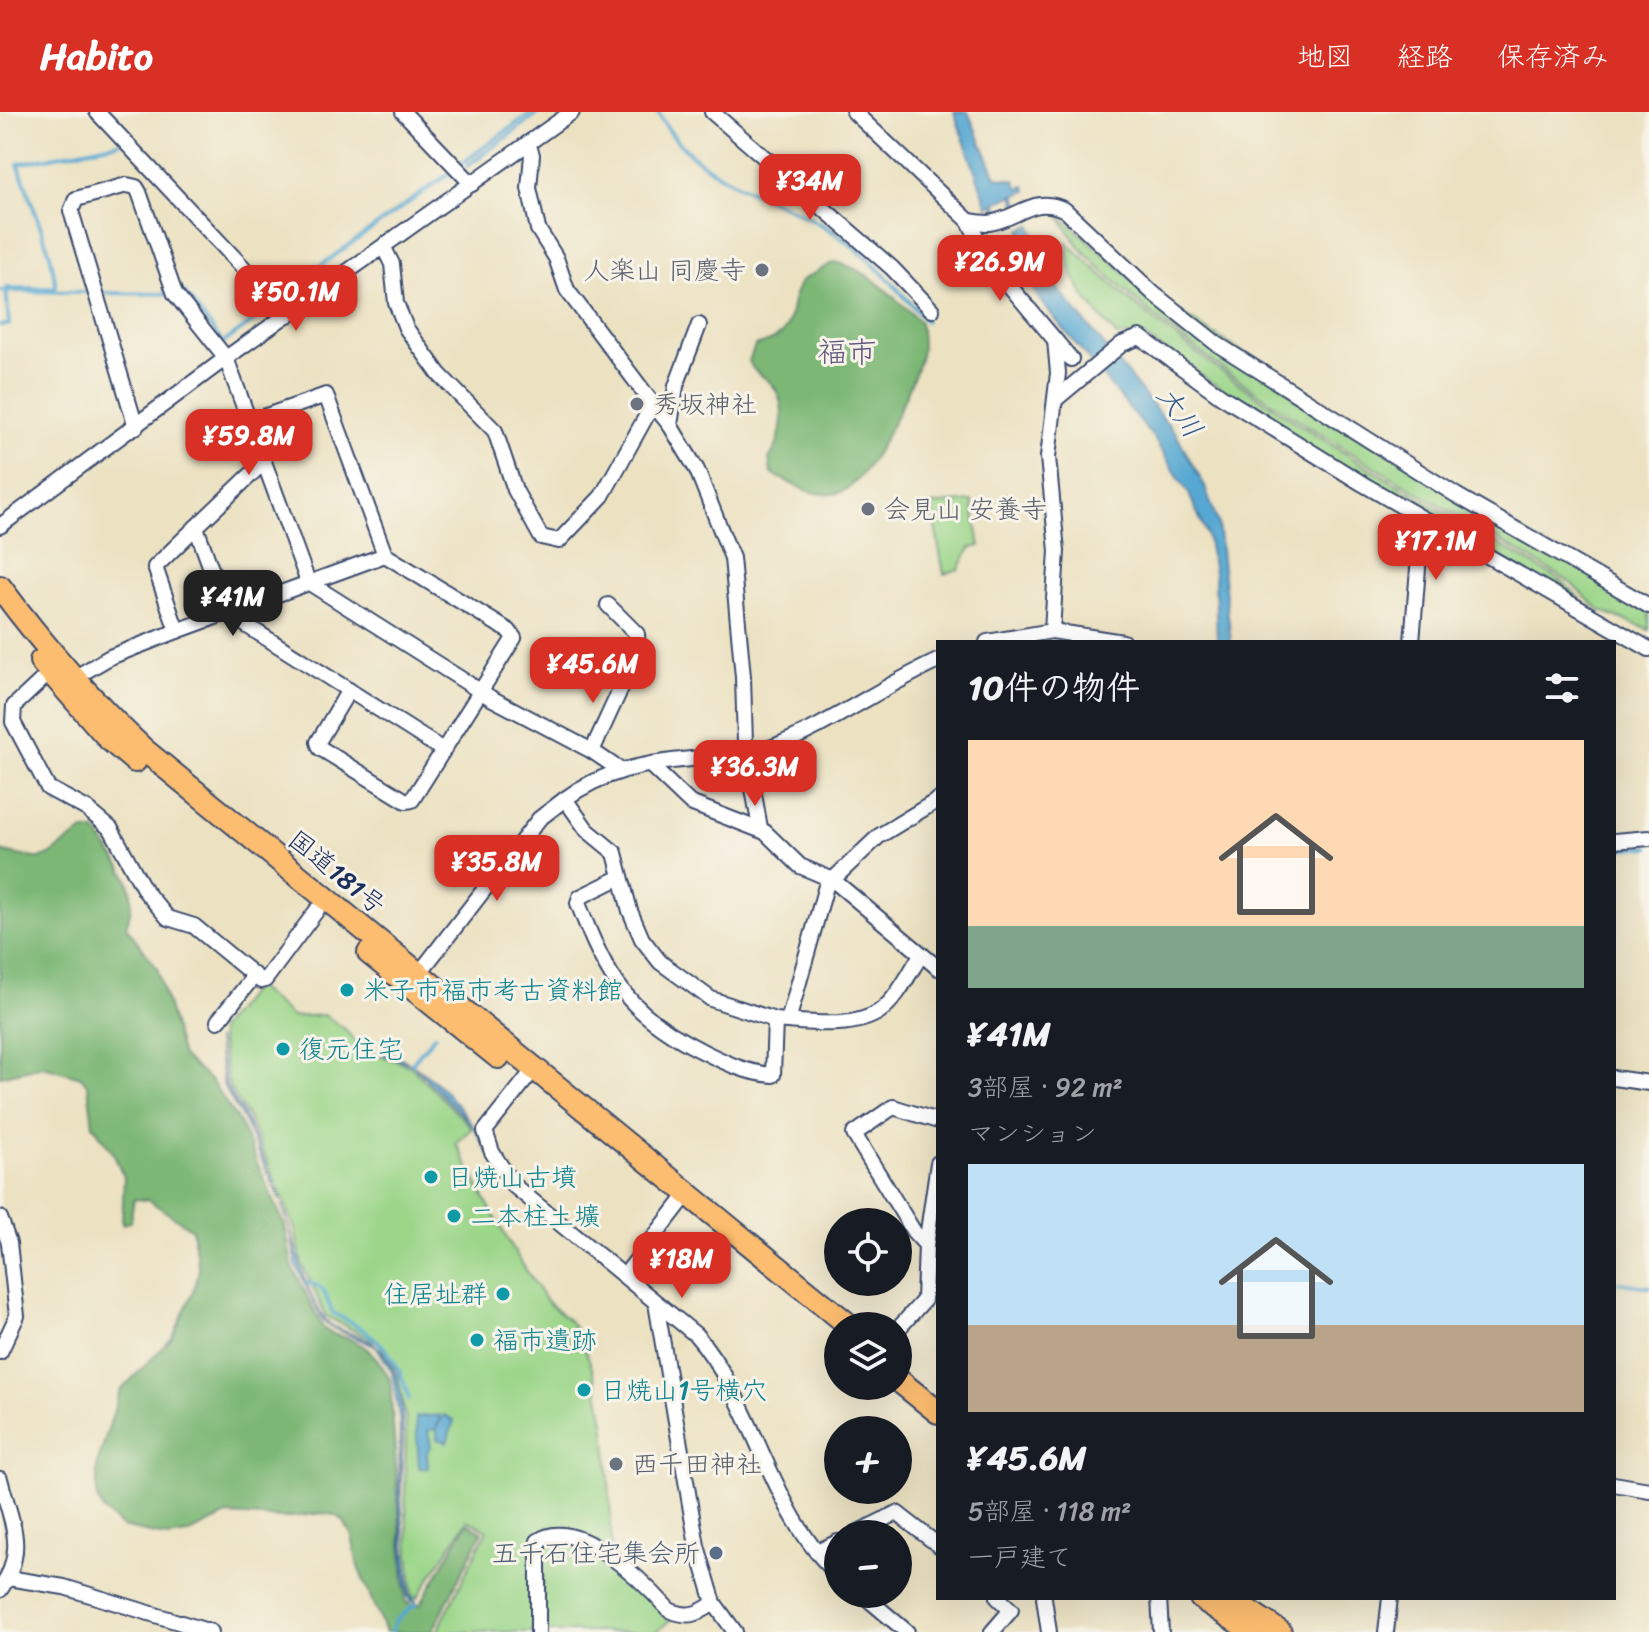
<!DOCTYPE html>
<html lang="ja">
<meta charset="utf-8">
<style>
body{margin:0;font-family:Sriracha,"Klee One",sans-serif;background:#20242c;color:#f1f3f6;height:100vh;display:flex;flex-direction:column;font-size:30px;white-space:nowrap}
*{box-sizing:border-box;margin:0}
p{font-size:26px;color:#9ea1a6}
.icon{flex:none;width:44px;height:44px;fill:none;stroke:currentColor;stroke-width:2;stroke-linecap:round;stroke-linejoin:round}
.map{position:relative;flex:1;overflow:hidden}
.drawer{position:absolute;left:936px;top:528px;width:680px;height:960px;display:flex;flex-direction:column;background:#171b24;border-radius:0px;box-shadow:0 8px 32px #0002}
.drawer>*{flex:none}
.tools{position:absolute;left:824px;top:1096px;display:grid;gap:16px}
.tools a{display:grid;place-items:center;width:88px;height:88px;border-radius:50%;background:#171b24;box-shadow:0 8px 32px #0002;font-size:40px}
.price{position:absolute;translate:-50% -68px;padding:0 18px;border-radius:16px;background:#d93025;color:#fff;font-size:26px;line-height:52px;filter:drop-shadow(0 2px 4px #0008)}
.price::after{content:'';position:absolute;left:50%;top:48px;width:24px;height:18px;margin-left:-12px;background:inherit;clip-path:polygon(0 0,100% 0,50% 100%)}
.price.selected{background:#222;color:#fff}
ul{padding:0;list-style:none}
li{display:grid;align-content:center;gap:16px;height:424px;padding:0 32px}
li span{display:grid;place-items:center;height:248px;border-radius:0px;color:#555}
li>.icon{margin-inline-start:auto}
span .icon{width:144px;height:144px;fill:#fffc;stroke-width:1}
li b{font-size:34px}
h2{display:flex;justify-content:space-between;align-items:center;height:96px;padding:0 32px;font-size:34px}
header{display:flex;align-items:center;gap:48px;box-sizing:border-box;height:112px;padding:0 40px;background:#d93025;color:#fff}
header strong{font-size:38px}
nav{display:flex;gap:44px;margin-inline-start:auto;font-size:28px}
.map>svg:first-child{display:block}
.green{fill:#9bd689;stroke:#5b8274;stroke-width:2}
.forest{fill:#7cb775;stroke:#4c736a;stroke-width:2}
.water{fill:#57a8d2;stroke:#396c98;stroke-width:2}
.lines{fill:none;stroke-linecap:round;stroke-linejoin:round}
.stream{stroke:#57a8d2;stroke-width:4}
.minor-casing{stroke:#3a4a6d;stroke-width:18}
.trunk-casing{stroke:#3a4a6d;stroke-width:26}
.minor{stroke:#fff;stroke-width:14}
.trunk{stroke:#fcbd6f;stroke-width:22}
.worship-dot{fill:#6b7280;stroke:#f7f3e8;stroke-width:3}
.culture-dot{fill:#0f9aa8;stroke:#f7f3e8;stroke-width:3}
.service-dot{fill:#5c6f8a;stroke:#f7f3e8;stroke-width:3}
.labels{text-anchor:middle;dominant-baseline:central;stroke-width:6;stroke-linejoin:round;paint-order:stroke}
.worship-label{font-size:26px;fill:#5b616d;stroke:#f7f3e8;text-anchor:start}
.street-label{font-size:26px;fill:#1b2f5e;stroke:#f7f3e8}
.culture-label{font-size:26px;fill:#0d838f;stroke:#f7f3e8;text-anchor:start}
.service-label{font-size:26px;fill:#4e5e75;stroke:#f7f3e8;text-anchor:end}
.water-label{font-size:28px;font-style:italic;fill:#305987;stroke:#f7f3e8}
.quarter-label{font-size:30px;fill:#635781;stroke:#f7f3e8}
</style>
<header>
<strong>Habito</strong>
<nav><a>地図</a><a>経路</a><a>保存済み</a></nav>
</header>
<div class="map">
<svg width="1649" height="1520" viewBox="0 0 1649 1520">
<rect width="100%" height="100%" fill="#f7f3e8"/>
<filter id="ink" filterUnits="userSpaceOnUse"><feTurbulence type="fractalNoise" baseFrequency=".0125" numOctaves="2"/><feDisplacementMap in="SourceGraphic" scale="16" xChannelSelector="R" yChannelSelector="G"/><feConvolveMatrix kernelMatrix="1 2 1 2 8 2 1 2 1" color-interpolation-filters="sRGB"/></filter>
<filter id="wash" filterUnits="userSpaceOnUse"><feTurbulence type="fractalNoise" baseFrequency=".006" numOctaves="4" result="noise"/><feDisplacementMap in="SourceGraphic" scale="32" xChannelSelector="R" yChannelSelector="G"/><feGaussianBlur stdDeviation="1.8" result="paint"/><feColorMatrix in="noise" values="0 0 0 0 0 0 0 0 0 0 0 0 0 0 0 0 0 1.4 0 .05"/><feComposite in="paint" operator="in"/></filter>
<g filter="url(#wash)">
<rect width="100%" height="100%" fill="#ece2c2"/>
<!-- green -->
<g class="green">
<path d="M1060 104 1145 178 1649 500V518L1599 498 1571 471C1423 380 1263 300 1132 185 1105 160 1076 138 1060 104Z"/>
<path d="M1067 130C1209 272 1391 368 1563 470L1591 498 1328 348 1143 224H1117C1096 201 1063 163 1067 130Z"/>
<polygon points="972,389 980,434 970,436 959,457 944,462 931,393"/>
<path d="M255 874 292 905 324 903 345 917 360 936 410 954 472 1016 456 1031C482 1084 511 1136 544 1186 551 1197 567 1203 574 1215 611 1277 609 1373 612 1443 591 1427 564 1402 537 1423L533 1520H437L487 1418 467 1408 417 1486 412 1484 405 1384 406 1308 397 1259 378 1231 326 1204 302 1152 295 1116 250 1009 229 975 219 918Z"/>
<polygon points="547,1426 585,1432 674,1505 656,1520 542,1520 543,1436"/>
</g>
<!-- forest -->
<g class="forest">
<path d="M834 150C867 155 897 188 920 210 921 222 924 237 920 247 911 276 869 371 841 380 816 388 792 372 771 361L769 347C783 327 789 290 770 270 760 261 754 262 749 249L755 234C804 222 781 201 802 168Z"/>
<path d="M84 719H96C117 754 143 767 126 814L157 856 182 944 212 970 240 1012 285 1114 292 1154 323 1216C330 1223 338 1223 347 1226 369 1234 380 1248 390 1268L405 1489 410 1493H420L467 1411 482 1420 432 1520H385L358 1455 352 1424 343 1408 334 1403 323 1401 284 1406 227 1403 187 1422 169 1425 122 1415 103 1398 97 1386V1353L120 1279 173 1225 193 1180 199 1158 192 1117 148 1088 134 1087 130 1110 122 1112 124 1065 113 1041 93 1013 88 974 81 965 43 954 0 964V739C59 753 38 746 84 719Z"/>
</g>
<!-- water -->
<g class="water">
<polygon points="954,0 968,0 996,65 1015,68 1018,76 1025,74 1027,79 1015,83 1020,93 1016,94 1013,83 995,90 1001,101 996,102 993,91 988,95"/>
<polygon points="1031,113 1058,177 1176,322 1205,375 1218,411 1231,530 1217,530 1215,466 1207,423 1189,382 1153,325 1041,190 1004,125 1022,122 1021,117"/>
<polygon points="217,927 226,975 247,1010 281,1089 245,1011 224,975"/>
<path d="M385 939C430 955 469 1000 489 1043L473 1014 412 952 384 943Z"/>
<path d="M282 1093C296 1127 302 1179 325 1207 340 1228 371 1214 392 1255 409 1288 400 1348 401 1384 402 1417 408 1449 409 1482L417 1491 410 1489 407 1483 399 1386 400 1311 392 1260 377 1235 331 1215 322 1207 296 1153 291 1119Z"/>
<polygon points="440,1303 436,1317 428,1318 431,1335 427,1340 428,1356 419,1356 416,1305"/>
<polygon points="444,1303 454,1308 447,1330 437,1327 437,1314"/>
</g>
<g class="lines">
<!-- stream -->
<g class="stream">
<path d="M658 0C694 73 777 81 838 123 872 147 899 178 926 209"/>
<polyline points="461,52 532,0"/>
<polyline points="467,54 540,0"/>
<polyline points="0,179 90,180"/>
<polyline points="184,180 223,231 270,197"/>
<polyline points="101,181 170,182"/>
<polyline points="278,184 454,58"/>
<polyline points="0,213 9,213 6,176 55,176 56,173 50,142 18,52 119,31"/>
<polyline points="1615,737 1649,735"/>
<polyline points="362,933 374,937"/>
<polyline points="412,951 435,923"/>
<polyline points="1614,1170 1649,1175"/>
<path d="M308 1171C329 1175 324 1186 333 1201 376 1222 397 1239 409 1288"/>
<polyline points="391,1520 395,1509 416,1492"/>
</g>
</g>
</g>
<g filter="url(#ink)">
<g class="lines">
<!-- minor casing -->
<g class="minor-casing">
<g id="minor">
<polyline points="97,0 288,203"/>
<polyline points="403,0 472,72"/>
<polyline points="712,0 892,156 932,198"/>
<polyline points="854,0 969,109 987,147 1071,247"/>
<path d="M969 109C975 110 983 111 989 111 1018 107 1034 82 1065 98L1154 182 1217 232 1456 383 1649 494"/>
<polyline points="384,136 392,152 396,191 406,216 439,262 495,319 515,378 541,425 559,429 602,384 653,292 567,178 556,146 538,117 529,76 532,43 528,31"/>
<polyline points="1056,287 1122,232 1140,225 1221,284 1363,372 1649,537"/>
<polyline points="653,292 670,313 676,274 699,213"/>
<polyline points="670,313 697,358 732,446 743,565 745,631 760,716"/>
<polyline points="136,315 71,99 76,87 127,73 136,75 139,80 175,182 226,246 308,470 491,586 592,639"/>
<polyline points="264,350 196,415 227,501 443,638"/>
<polyline points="0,414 226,246 572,0"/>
<polyline points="196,415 155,455 177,519 110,545 74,566 45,565 14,594 13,610 48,676 87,697 111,717 145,779 168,806 194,814 261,869 265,868 317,798"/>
<polyline points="608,493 637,522 638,539 592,639 620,658"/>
<polyline points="177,519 385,443 326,283 249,310"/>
<polyline points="1052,519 1057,439 1048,345 1058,261 1055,228"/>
<polyline points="987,530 1052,519 1123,530"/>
<polyline points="1412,530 1422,407"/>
<polyline points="349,578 318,630 320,636 406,689 412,688 514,526 509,519 385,443"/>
<polyline points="650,653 690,691 765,720 800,754 833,768 938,856"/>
<polyline points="1614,729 1649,726"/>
<path d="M621 765 580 785 578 791C607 867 628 902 702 939 726 951 746 961 773 963L775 908C806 910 853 918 880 899 898 886 909 861 921 843"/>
<polyline points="414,868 539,707 565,687"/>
<path d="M775 908 711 887 660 850 642 827 630 799 615 741 587 718 565 687C602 659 646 651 691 647 718 644 744 646 770 636 829 614 880 575 938 549"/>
<polyline points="218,909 254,864"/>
<polyline points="788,909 826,774 879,724 938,688"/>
<path d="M535 956 485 1019 492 1040 513 1073 696 1223C755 1291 773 1407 838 1462"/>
<polyline points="1614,966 1649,971"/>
<polyline points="0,1106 9,1131 17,1204 0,1240"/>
<polyline points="926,1133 914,1120 854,1022 893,995 938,1009"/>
<polyline points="625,1163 688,1081"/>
<polyline points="656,1191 697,1434 714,1491 735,1520"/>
<polyline points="898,1217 924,1188 926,1133 938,1051"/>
<path d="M0 1367C11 1410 28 1437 0 1478"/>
<polyline points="1614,1372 1649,1378"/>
<polyline points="854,1422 897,1401 938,1433"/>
<polyline points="817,1440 838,1430"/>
<polyline points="8,1466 64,1475 211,1520"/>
<polyline points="862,1482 907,1520"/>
<polyline points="1044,1486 1049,1520"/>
<polyline points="1159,1486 1161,1520"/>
<path d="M538 1520V1429C576 1402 644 1470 669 1498 688 1506 697 1503 714 1491"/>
<polyline points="992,1520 1011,1498 998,1486"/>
<polyline points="1386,1520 1390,1486"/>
</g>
</g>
<!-- trunk casing -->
<g class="trunk-casing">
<g id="trunk">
<path d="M0 475C43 533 91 588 143 637L850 1214"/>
<polyline points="41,549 109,627 135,649"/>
<polyline points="369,841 498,945"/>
<polyline points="898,1268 938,1300"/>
<polyline points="1201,1486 1253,1520"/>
<polyline points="1241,1494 1280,1520"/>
</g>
</g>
<!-- minor -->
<use href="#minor" class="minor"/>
<!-- trunk -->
<use href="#trunk" class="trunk"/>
</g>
</g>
<!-- markers -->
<g class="worship-dot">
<circle cx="762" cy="158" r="8"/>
<circle cx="637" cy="292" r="8"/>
<circle cx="868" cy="397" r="8"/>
<circle cx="616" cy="1352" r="8"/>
</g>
<g class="culture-dot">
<circle cx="347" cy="878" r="8"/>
<circle cx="283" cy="937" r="8"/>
<circle cx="431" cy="1065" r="8"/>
<circle cx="454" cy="1104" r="8"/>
<circle cx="503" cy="1182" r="8"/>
<circle cx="477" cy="1228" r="8"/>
<circle cx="584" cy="1278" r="8"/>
</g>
<circle class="service-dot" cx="716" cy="1441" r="8"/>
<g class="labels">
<!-- worship labels -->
<g class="worship-label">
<text x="746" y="158" text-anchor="end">人楽山 同慶寺</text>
<text x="653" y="292">秀坂神社</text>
<text x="884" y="397">会見山 安養寺</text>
<text x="632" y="1352">西千田神社</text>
</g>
<!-- street labels -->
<g class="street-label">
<text transform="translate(337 760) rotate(39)">国道181号</text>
</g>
<!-- culture labels -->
<g class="culture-label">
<text x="363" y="878">米子市福市考古資料館</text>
<text x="299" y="937">復元住宅</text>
<text x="447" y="1065">日焼山古墳</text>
<text x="470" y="1104">二本柱土壙</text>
<text x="487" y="1182" text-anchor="end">住居址群</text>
<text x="493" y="1228">福市遺跡</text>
<text x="600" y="1278">日焼山1号横穴</text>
</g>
<!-- service labels -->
<g class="service-label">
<text x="700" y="1441">五千石住宅集会所</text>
</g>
<!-- water labels -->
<g class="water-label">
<text transform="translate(1180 300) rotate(54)">大川</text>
</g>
<!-- quarter labels -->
<g class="quarter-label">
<text x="847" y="240">福市</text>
</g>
</g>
</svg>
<div class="tools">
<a><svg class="icon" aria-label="locate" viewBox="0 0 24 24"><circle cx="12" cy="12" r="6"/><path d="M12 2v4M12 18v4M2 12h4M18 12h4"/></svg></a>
<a><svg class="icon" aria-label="layers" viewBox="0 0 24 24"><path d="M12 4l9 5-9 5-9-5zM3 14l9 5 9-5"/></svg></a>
<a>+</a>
<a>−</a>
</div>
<b class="price" style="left:810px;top:110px">¥34M</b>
<b class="price" style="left:1000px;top:191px">¥26.9M</b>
<b class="price" style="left:296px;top:221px">¥50.1M</b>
<b class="price" style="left:249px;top:365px">¥59.8M</b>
<b class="price" style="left:1436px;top:470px">¥17.1M</b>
<b class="price selected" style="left:233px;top:526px">¥41M</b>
<b class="price" style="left:593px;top:593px">¥45.6M</b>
<b class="price" style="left:755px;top:696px">¥36.3M</b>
<b class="price" style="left:497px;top:791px">¥35.8M</b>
<b class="price" style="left:682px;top:1188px">¥18M</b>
<section class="drawer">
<h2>10件の物件<svg class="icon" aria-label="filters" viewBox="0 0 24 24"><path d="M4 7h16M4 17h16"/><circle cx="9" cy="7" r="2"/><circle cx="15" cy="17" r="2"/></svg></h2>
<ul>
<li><span style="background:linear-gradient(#ffd9b3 75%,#7fa58c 0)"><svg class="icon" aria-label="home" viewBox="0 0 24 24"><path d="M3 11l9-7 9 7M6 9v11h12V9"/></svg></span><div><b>¥41M</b><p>3部屋 · 92 m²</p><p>マンション</p></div></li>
<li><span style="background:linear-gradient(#bfe0f5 65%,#b9a48a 0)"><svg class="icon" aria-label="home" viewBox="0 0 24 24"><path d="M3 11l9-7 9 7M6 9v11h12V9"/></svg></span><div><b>¥45.6M</b><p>5部屋 · 118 m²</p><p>一戸建て</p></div></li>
</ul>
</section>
</div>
